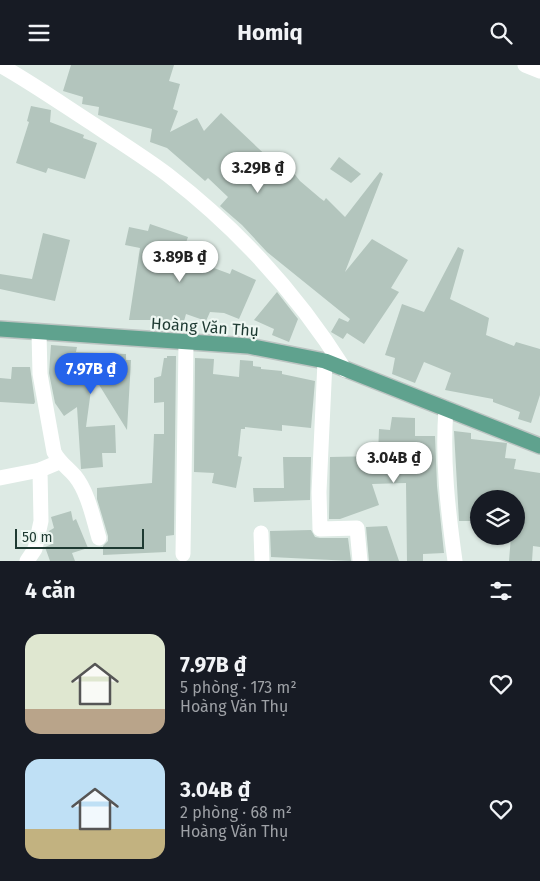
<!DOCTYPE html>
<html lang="vi">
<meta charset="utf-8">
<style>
body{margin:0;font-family:"Fira Sans",sans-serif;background:#242831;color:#f1f3f6;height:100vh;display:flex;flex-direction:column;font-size:19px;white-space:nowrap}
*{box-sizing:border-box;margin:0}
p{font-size:16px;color:#9ea1a6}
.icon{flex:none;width:28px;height:28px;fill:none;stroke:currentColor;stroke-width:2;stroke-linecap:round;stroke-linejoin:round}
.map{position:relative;height:496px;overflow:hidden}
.panel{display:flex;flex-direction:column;background:#171b24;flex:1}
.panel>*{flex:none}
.tools{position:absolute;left:470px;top:425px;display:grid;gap:10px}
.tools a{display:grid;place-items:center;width:55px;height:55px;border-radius:50%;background:#171b24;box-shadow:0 1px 4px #0004;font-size:25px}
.scale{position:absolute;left:15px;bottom:12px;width:129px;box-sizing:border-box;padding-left:5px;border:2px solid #1e3a32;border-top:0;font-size:14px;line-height:18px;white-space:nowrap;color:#1e3a32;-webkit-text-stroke:4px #eef7f2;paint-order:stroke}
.price{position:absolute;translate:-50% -42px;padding:0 11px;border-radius:18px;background:#fff;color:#222;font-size:16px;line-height:32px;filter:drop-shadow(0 1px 2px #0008)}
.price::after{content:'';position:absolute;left:50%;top:30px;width:15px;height:11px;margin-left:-8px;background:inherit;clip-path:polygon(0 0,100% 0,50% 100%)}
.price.on{background:#2563eb;color:#fff}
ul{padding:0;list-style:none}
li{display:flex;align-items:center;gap:15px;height:125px;padding:0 25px}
li span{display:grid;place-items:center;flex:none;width:140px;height:100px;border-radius:15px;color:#555}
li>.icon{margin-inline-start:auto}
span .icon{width:60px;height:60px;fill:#fffc;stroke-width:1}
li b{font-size:21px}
h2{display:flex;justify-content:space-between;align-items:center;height:60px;padding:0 25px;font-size:21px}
header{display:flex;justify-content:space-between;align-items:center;height:65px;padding:0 25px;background:#171b24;font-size:22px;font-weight:700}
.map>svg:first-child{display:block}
.building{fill:#b3c5bd}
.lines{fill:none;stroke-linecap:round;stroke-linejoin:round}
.major-casing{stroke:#bcc4c2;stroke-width:18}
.minor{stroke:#fff;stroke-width:15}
.major{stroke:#5fa28e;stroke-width:15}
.labels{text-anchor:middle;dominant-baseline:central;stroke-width:4.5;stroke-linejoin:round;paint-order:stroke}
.street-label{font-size:16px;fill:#1e3a32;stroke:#eef7f2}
</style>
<header><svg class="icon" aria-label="menu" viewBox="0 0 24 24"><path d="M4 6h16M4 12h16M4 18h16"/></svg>Homiq<svg class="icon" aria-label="search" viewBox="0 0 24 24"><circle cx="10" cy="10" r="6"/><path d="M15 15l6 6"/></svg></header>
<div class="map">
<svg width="540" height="496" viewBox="0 0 540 496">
<rect width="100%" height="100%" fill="#ddeae4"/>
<!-- building -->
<g class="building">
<polygon points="71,0 174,0 169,16 180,19 173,44 178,46 170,67 197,53 204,66 221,48 274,98 281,92 300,116 320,133 324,136 326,133 345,152 380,107 383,109 345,207 372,174 408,195 391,223 399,227 364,279 347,268 343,274 331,267 339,253 348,257 350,254 267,187 242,160 220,141 228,132 208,113 205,116 167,83 150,77 152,64 98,50 99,42 82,39 83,32 63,26"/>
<polygon points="31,41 51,45 50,57 84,70 83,73 97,78 85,114 48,103 46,108 16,98 29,57 27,56"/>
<polygon points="339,92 361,109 351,118 330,104"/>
<polygon points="150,159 188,172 182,189 195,194 195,196 230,209 232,204 256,215 239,254 224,248 210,247 206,256 186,249 181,267 151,261 151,255 129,255 140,183 125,180 129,162 148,166"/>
<polygon points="43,168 70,175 55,236 0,224 0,209 32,214"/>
<polygon points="458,182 464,185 450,234 489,253 486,270 514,281 516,277 540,284 540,330 531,358 518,354 520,347 493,337 493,334 445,325 451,308 424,297 415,318 392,309 395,293 385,290 402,239 424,247"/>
<polygon points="277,227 298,254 289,277 272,270 274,264 254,255"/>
<polygon points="51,280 77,282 76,287 126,289 126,295 131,295 127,365 93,310 86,362 115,360 116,388 102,388 103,402 81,404 77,342 64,351 55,338 49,308"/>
<polygon points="167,291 176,291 174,470 166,471 166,487 103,490 103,481 108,476 108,471 97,434 97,423 152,418 154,369 164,369 164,337 154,338 154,313 161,311 164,293 167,293"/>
<polygon points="195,293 214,294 213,309 239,312 240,295 253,296 253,301 261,302 261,304 282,306 282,309 315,316 311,363 282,360 282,366 245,362 245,364 241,364 238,391 242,392 236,423 212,418 214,408 194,407"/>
<polygon points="12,302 30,302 35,337 34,339 0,337 0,313 11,314"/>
<polygon points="392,352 415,353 415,371 435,371 437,421 444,488 423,489 423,496 407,496 406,418 372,419 379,440 340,454 329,454 330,392 378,391 379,364 390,365"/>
<polygon points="454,366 471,368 471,374 507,378 505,393 516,394 514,404 540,408 540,482 533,481 532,496 509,496 511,471 516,471 516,434 479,434 479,456 459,456"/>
<polygon points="283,392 311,392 310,435 254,437 253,423 284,423"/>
<polygon points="71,446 73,456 76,454 88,483 72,488 75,496 50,496 45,482 52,479 49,466 54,463 51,452"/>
<polygon points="387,461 399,496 369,496 366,462"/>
<polygon points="311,465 315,472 320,473 348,473 351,496 271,492 270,466"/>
</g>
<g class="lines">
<!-- major casing -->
<g class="major-casing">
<polyline id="major" points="0,264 248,281 325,296 540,381"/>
</g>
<!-- minor -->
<g class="minor">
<path d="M0 0C32 18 62 39 93 59 118 76 144 92 168 110 238 164 298 230 345 305"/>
<polyline points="525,0 540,6"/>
<path d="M39 268 40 309 54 387C59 397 67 402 75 411 88 427 93 453 99 473"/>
<polyline points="325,296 319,427 320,464 357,463 360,496"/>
<path d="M446 344C442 395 448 446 455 496"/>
<polyline points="0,413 40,405"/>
<polyline points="261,468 262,496"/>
<polyline points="183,489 186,278"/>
<polyline points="27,496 35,484 41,456 40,405 59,397"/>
</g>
<!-- major -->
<use href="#major" class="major"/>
</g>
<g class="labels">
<!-- street labels -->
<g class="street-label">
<text transform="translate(205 262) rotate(4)">Hoàng Văn Thụ</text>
</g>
</g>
</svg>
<div class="tools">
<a><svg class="icon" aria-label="layers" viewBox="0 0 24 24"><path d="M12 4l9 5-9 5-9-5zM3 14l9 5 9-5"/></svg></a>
</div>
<div class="scale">50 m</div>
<b class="price" style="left:258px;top:129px">3.29B ₫</b>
<b class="price" style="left:180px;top:218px">3.89B ₫</b>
<b class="price on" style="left:91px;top:330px">7.97B ₫</b>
<b class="price" style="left:394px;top:419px">3.04B ₫</b>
</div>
<section class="panel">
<h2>4 căn<svg class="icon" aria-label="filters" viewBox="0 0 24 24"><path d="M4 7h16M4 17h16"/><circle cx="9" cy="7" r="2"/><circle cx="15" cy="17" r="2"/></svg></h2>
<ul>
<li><span style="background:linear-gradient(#dfe7d0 75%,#b9a48a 0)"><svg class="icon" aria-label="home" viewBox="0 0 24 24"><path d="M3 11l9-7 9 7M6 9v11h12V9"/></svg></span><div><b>7.97B ₫</b><p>5 phòng · 173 m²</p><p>Hoàng Văn Thụ</p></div><svg class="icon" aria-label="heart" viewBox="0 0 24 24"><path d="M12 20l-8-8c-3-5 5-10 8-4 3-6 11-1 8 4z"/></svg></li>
<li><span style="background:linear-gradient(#bfe0f5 70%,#c2b280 0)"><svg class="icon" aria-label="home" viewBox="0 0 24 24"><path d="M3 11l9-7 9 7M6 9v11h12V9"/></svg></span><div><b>3.04B ₫</b><p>2 phòng · 68 m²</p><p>Hoàng Văn Thụ</p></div><svg class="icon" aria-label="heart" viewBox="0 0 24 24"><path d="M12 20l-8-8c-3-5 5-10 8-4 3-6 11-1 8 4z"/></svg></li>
</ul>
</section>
